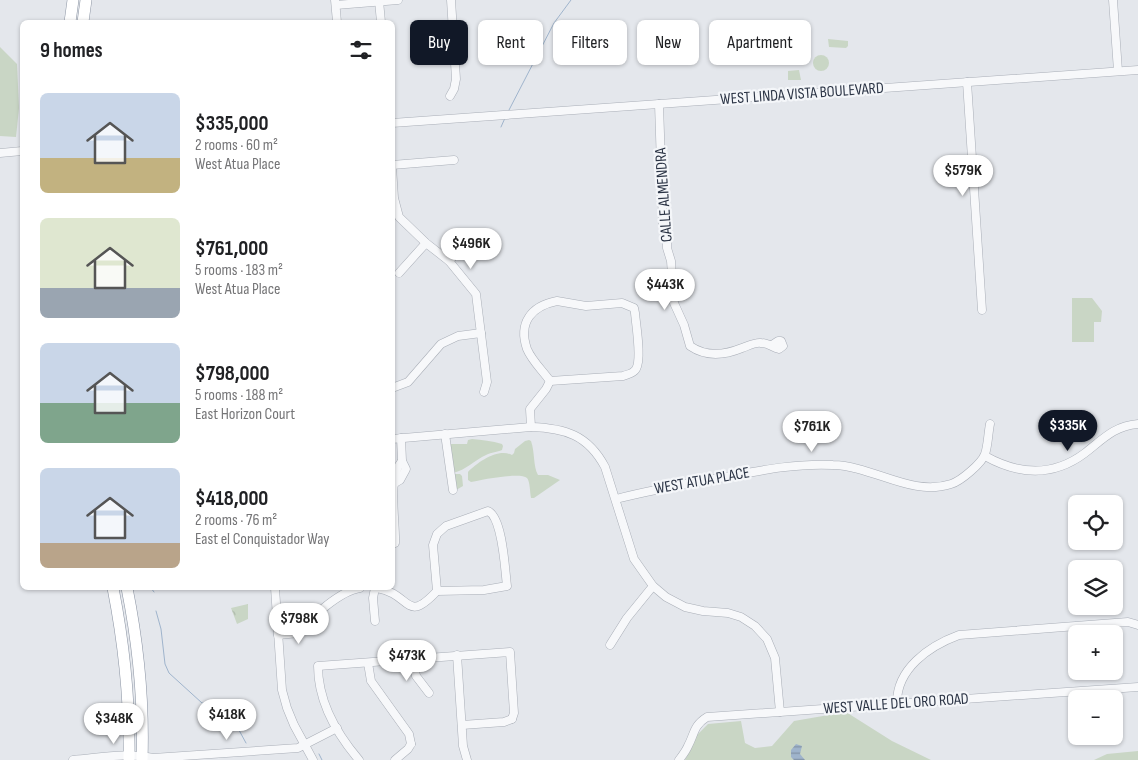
<!DOCTYPE html>
<meta charset="utf-8">
<style>
body{margin:0;font-family:"Sofia Sans Condensed",sans-serif;background:#f2f2f2;color:#202124;height:100vh;display:flex;flex-direction:column;font-size:19px;white-space:nowrap}
*{box-sizing:border-box;margin:0}
p{font-size:16px;color:#757577}
.icon{flex:none;width:28px;height:28px;fill:none;stroke:currentColor;stroke-width:2;stroke-linecap:round;stroke-linejoin:round}
.map{position:relative;flex:1;overflow:hidden}
.side{position:absolute;left:20px;top:20px;width:375px;height:570px;display:flex;flex-direction:column;background:#fff;border-radius:8px;box-shadow:0 1px 4px #0004}
.side>*{flex:none}
.guide{position:absolute;left:410px;top:20px;width:475px;height:45px;display:flex;gap:10px}
.tools{position:absolute;left:1068px;top:495px;display:grid;gap:10px}
.tools a{display:grid;place-items:center;width:55px;height:55px;border-radius:8px;background:#fff;box-shadow:0 1px 4px #0004;font-size:25px}
.price{position:absolute;translate:-50% -42px;padding:0 11px;border-radius:18px;background:#fff;color:#222;font-size:16px;line-height:32px;filter:drop-shadow(0 1px 2px #0008)}
.price::after{content:'';position:absolute;left:50%;top:30px;width:15px;height:11px;margin-left:-8px;background:inherit;clip-path:polygon(0 0,100% 0,50% 100%)}
.price.current{background:#111827;color:#fff}
ul{padding:0;list-style:none}
li{display:flex;align-items:center;gap:15px;height:125px;padding:0 20px}
li span{display:grid;place-items:center;flex:none;width:140px;height:100px;border-radius:8px;color:#555}
li>.icon{margin-inline-start:auto}
span .icon{width:60px;height:60px;fill:#fffc;stroke-width:1}
li b{font-size:21px}
h2{display:flex;justify-content:space-between;align-items:center;height:60px;padding:0 20px;font-size:21px}
.pill{padding:0 18px;border-radius:8px;background:#fff;box-shadow:0 1px 4px #0004;font-size:18px;line-height:45px}
.pill.current{background:#111827;color:#fff}
.map>svg:first-child{display:block}
.green{fill:#c9d6c5}
.park{fill:url(#park-crowns)}
.water{fill:url(#water-rules)}
.lines{fill:none;stroke-linecap:round;stroke-linejoin:round}
.stream{stroke:#9fb4cc;stroke-width:1}
.minor-casing{stroke:#a9aeb7;stroke-width:9}
.highway-casing{stroke:#8b94a3;stroke-width:12}
.minor{stroke:#f7f8fa;stroke-width:8}
.highway{stroke:#fff;stroke-width:11}
.labels{text-anchor:middle;dominant-baseline:central;stroke-width:4.5;stroke-linejoin:round;paint-order:stroke}
.street-label{font-size:16px;fill:#2b3445;stroke:#f4f6f9}
</style>
<div class="map">
<svg width="1138" height="760" viewBox="0 0 1138 760">
<defs>
<pattern id="park-crowns" width="20" height="18" patternUnits="userSpaceOnUse" patternTransform="scale(1.25)"><rect width="20" height="18" fill="#c9d6c5"/><path d="M2 6a3 3 0 1 1 6 0M12 15a3 3 0 1 1 6 0" fill="none" stroke="#adb8ab"/></pattern>
<pattern id="water-rules" width="6" height="5" patternUnits="userSpaceOnUse" patternTransform="scale(1.25)"><rect width="6" height="5" fill="#9fb4cc"/><path d="M0 2.5h6" fill="none" stroke="#8293a7"/></pattern>
</defs>
<rect width="100%" height="100%" fill="#e4e7ec"/>
<!-- green -->
<g class="green">
<polygon points="828,39 848,41 848,46 846,48 829,47"/>
<polygon points="0,47 17,64 19,108 16,137 0,136"/>
<circle cx="821" cy="63" r="8"/>
<polygon points="799,70 801,80 788,80 788,71"/>
<polygon points="1072,298 1092,298 1102,311 1101,322 1094,322 1094,342 1072,342"/>
<path d="M472 439C482 440 492 441 502 444L503 446 502 450C497 452 492 452 486 455 475 460 466 470 453 473L449 444H467L468 440Z"/>
<path d="M529 440 531 441C535 452 533 466 538 475H548L560 480 534 498H531C530 493 530 481 527 478 520 472 481 480 471 482L468 480V472C478 462 498 448 512 455L514 453 515 449 525 441Z"/>
<polygon points="454,474 460,474 462,476 463,486 456,490"/>
<polygon points="846,712 892,741 931,760 685,760 697,735 708,724 741,721 745,743 755,748 772,746 794,721"/>
<polygon points="1138,751 1138,760 1094,760 1107,754"/>
</g>
<!-- park -->
<polygon class="park" points="248,604 248,619 237,624 231,608"/>
<!-- water -->
<polygon class="water" points="796,744 802,746 800,754 805,760 794,760 791,757 791,750"/>
<g class="lines">
<!-- stream -->
<g class="stream">
<polyline points="509,110 554,23 571,0"/>
<polyline points="501,127 505,118"/>
<polyline points="151,588 154,592"/>
<polyline points="156,611 161,629 165,664 169,673 202,703 221,706 228,710 246,743"/>
<polyline points="319,754 322,760"/>
</g>
<!-- minor casing -->
<g class="minor-casing">
<g id="minor">
<polyline points="335,0 337,22"/>
<polyline points="1113,0 1118,71"/>
<polyline points="379,1 381,22"/>
<polyline points="336,5 398,0"/>
<polyline points="967,82 982,310"/>
<polyline points="450,96 454,89 456,79 451,0"/>
<path d="M659 104 663 226 667 236V248L671 261 674 303 684 325 690 346C706 357 725 355 742 348 748 346 755 342 761 343 768 343 772 347 779 349L783 346 781 341H778L772 345"/>
<polyline points="392,123 1138,70"/>
<polyline points="0,153 22,151"/>
<polyline points="392,165 454,160"/>
<polyline points="392,167 394,198 399,217 426,243 449,261 476,294 487,382 484,392"/>
<polyline points="449,261 467,242 477,235"/>
<polyline points="399,273 426,243"/>
<path d="M557 301 586 306 622 303 634 308 635 313C636 325 642 359 636 369 633 374 628 374 623 376L550 381C543 371 532 361 527 349 518 323 531 306 557 301Z"/>
<polyline points="392,388 408,382 441,344 458,336 481,333"/>
<polyline points="531,427 530,409 546,389 550,381"/>
<polyline points="445,434 453,490"/>
<path d="M392 439 531 427C565 428 588 435 605 467L634 559 653 586 666 597 685 607 703 611 728 613 741 617 755 626 767 639 775 658 780 712"/>
<path d="M985 456C1019 475 1053 477 1085 453 1103 439 1114 426 1138 424"/>
<polyline points="395,483 400,480 406,469 402,461 401,438"/>
<path d="M616 499C651 490 685 484 720 478 758 471 795 463 833 465 874 466 911 497 951 484 961 481 982 463 985 454 988 446 988 434 990 424"/>
<path d="M488 511C503 518 505 571 507 586L484 590 437 591 433 545 437 534 446 526Z"/>
<path d="M392 544 395 543C396 522 387 477 402 461"/>
<polyline points="275,588 282,690 287,708 294,725 313,760"/>
<polyline points="375,588 373,598 375,621"/>
<path d="M377 588C412 594 405 625 437 591"/>
<polyline points="278,625 298,625 304,627"/>
<path d="M278 635 299 633C311 617 340 591 360 588"/>
<polyline points="610,645 627,618 653,586"/>
<polyline points="457,655 463,746 467,760"/>
<polyline points="413,660 416,676 429,693"/>
<polyline points="368,663 371,681 409,734 411,744"/>
<path d="M897 704C896 669 929 646 959 635L1128 622 1138 625"/>
<polyline points="462,725 504,722 512,719"/>
<path d="M73 760C99 758 127 752 153 758L298 748 337 728"/>
<path d="M359 760C336 733 318 701 318 666L510 652 514 713 512 719"/>
<polyline points="395,760 408,749 411,744"/>
<path d="M679 760C682 756 686 751 688 746 695 733 693 726 707 717L1138 687"/>
</g>
</g>
<!-- highway casing -->
<g class="highway-casing">
<g id="highway">
<polyline points="70,22 73,0"/>
<polyline points="83,22 86,0"/>
<path d="M113 588C124 644 130 702 129 760"/>
<path d="M127 588C138 643 144 703 142 760"/>
</g>
</g>
<!-- minor -->
<use href="#minor" class="minor"/>
<!-- highway -->
<use href="#highway" class="highway"/>
</g>
<g class="labels">
<!-- street labels -->
<g class="street-label">
<text transform="translate(802 94) rotate(-4)">WEST LINDA VISTA BOULEVARD</text>
<text transform="translate(664 195) rotate(-94)">CALLE ALMENDRA</text>
<text transform="translate(702 481) rotate(-10)">WEST ATUA PLACE</text>
<text transform="translate(896 704) rotate(-4)">WEST VALLE DEL ORO ROAD</text>
</g>
</g>
</svg>
<div class="tools">
<a><svg class="icon" aria-label="locate" viewBox="0 0 24 24"><circle cx="12" cy="12" r="6"/><path d="M12 2v4M12 18v4M2 12h4M18 12h4"/></svg></a>
<a><svg class="icon" aria-label="layers" viewBox="0 0 24 24"><path d="M12 4l9 5-9 5-9-5zM3 14l9 5 9-5"/></svg></a>
<a>+</a>
<a>−</a>
</div>
<b class="price" style="left:963px;top:197px">$579K</b>
<b class="price" style="left:471px;top:270px">$496K</b>
<b class="price" style="left:665px;top:311px">$443K</b>
<b class="price current" style="left:1068px;top:452px">$335K</b>
<b class="price" style="left:812px;top:453px">$761K</b>
<b class="price" style="left:299px;top:645px">$798K</b>
<b class="price" style="left:407px;top:682px">$473K</b>
<b class="price" style="left:227px;top:741px">$418K</b>
<b class="price" style="left:114px;top:745px">$348K</b>
<div class="guide">
<a class="pill current">Buy</a>
<a class="pill">Rent</a>
<a class="pill">Filters</a>
<a class="pill">New</a>
<a class="pill">Apartment</a>
</div>
<section class="side">
<h2>9 homes<svg class="icon" aria-label="filters" viewBox="0 0 24 24"><path d="M4 7h16M4 17h16"/><circle cx="9" cy="7" r="2"/><circle cx="15" cy="17" r="2"/></svg></h2>
<ul>
<li><span style="background:linear-gradient(#c9d6e8 65%,#c2b280 0)"><svg class="icon" aria-label="home" viewBox="0 0 24 24"><path d="M3 11l9-7 9 7M6 9v11h12V9"/></svg></span><div><b>$335,000</b><p>2 rooms · 60 m²</p><p>West Atua Place</p></div></li>
<li><span style="background:linear-gradient(#dfe7d0 70%,#9aa5b1 0)"><svg class="icon" aria-label="home" viewBox="0 0 24 24"><path d="M3 11l9-7 9 7M6 9v11h12V9"/></svg></span><div><b>$761,000</b><p>5 rooms · 183 m²</p><p>West Atua Place</p></div></li>
<li><span style="background:linear-gradient(#c9d6e8 60%,#7fa58c 0)"><svg class="icon" aria-label="home" viewBox="0 0 24 24"><path d="M3 11l9-7 9 7M6 9v11h12V9"/></svg></span><div><b>$798,000</b><p>5 rooms · 188 m²</p><p>East Horizon Court</p></div></li>
<li><span style="background:linear-gradient(#c9d6e8 75%,#b9a48a 0)"><svg class="icon" aria-label="home" viewBox="0 0 24 24"><path d="M3 11l9-7 9 7M6 9v11h12V9"/></svg></span><div><b>$418,000</b><p>2 rooms · 76 m²</p><p>East el Conquistador Way</p></div></li>
</ul>
</section>
</div>
